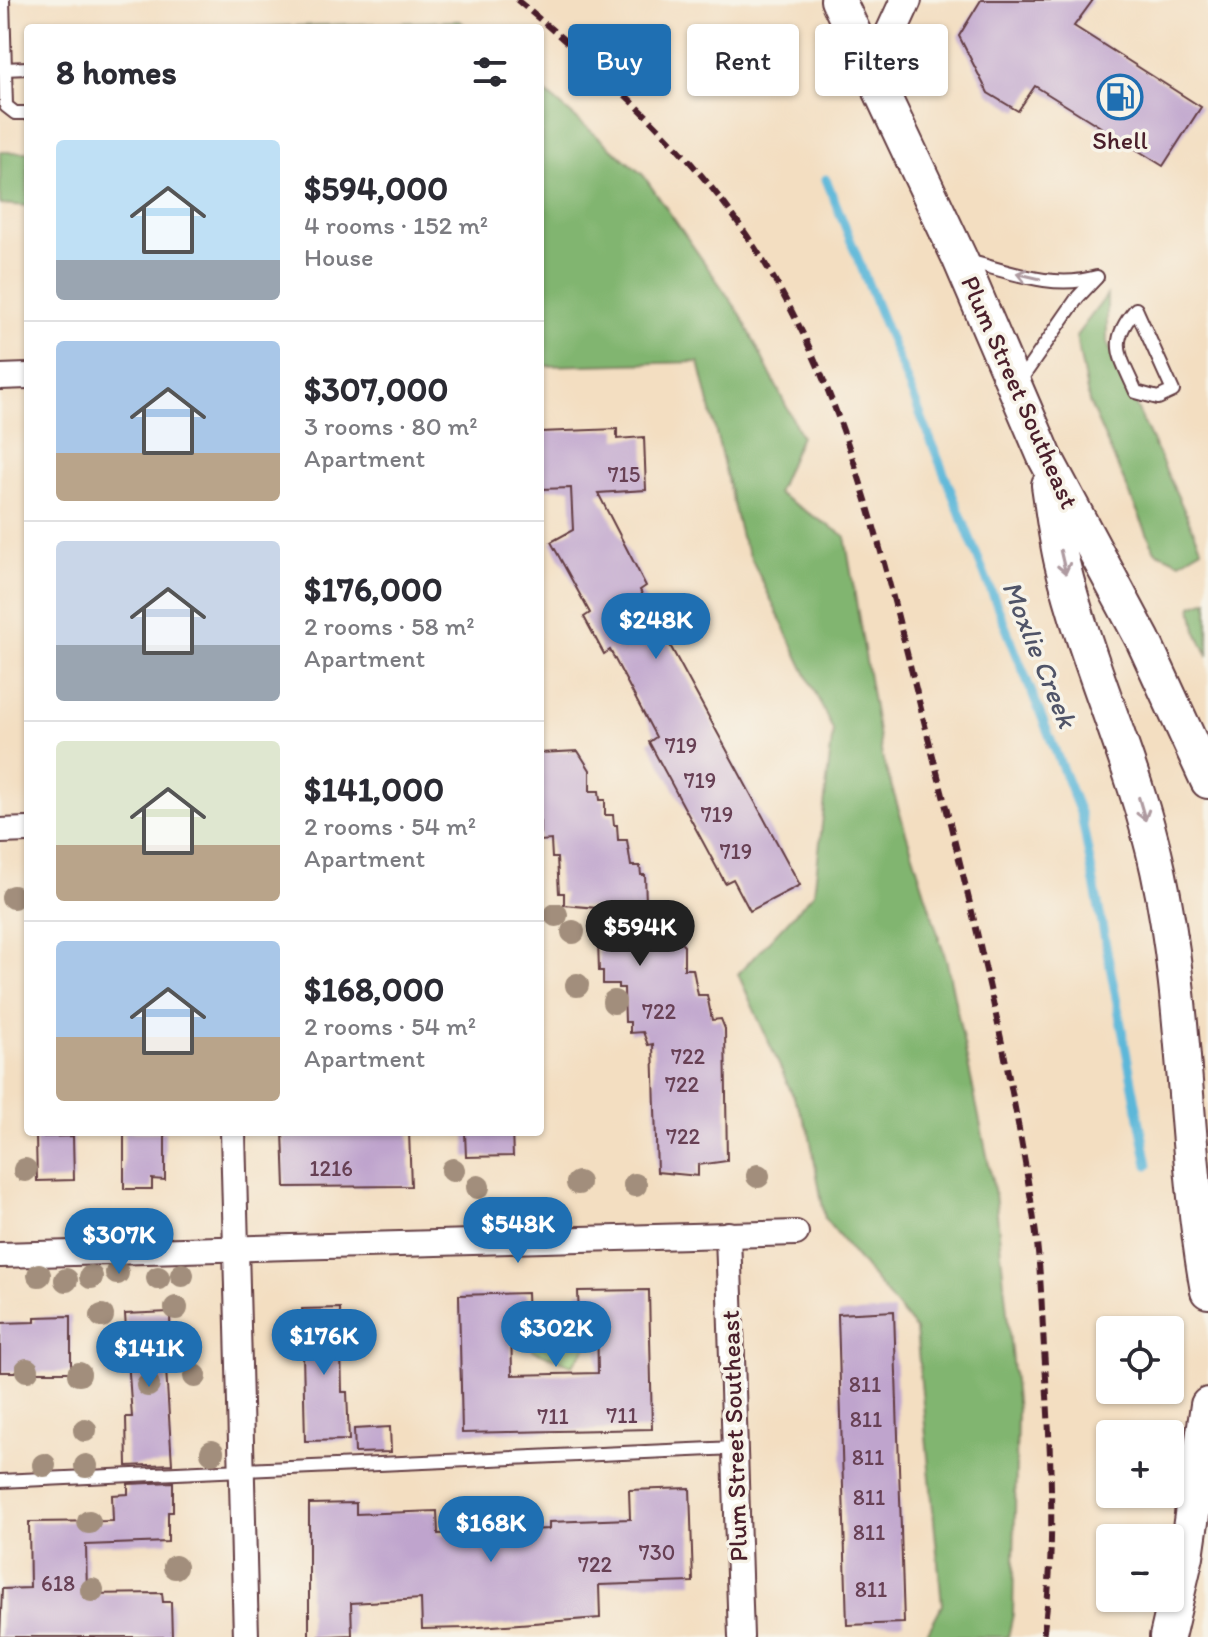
<!DOCTYPE html>
<meta charset="utf-8">
<style>
body{margin:0;font-family:Itim,sans-serif;background:#f7f7f7;color:#2b2b33;height:100vh;display:flex;flex-direction:column;font-size:30px;white-space:nowrap}
*{box-sizing:border-box;margin:0}
p{font-size:26px;color:#7c7c81}
.icon{flex:none;width:44px;height:44px;fill:none;stroke:currentColor;stroke-width:2;stroke-linecap:round;stroke-linejoin:round}
.map{position:relative;flex:1;overflow:hidden}
.sheet{position:absolute;left:24px;top:24px;width:520px;height:1112px;display:flex;flex-direction:column;background:#fff;border-radius:8px;box-shadow:0 2px 6px #0004}
.sheet>*{flex:none}
.guide{position:absolute;left:568px;top:24px;width:520px;height:72px;display:flex;gap:16px}
.tools{position:absolute;left:1096px;top:1316px;display:grid;gap:16px}
.tools a{display:grid;place-items:center;width:88px;height:88px;border-radius:8px;background:#fff;box-shadow:0 2px 6px #0004;font-size:40px}
.price{position:absolute;translate:-50% -68px;padding:0 18px;border-radius:28px;background:#1f6fb2;color:#fff;font-size:26px;line-height:52px;filter:drop-shadow(0 2px 4px #0008)}
.price::after{content:'';position:absolute;left:50%;top:48px;width:24px;height:18px;margin-left:-12px;background:inherit;clip-path:polygon(0 0,100% 0,50% 100%)}
.price.on{background:#222;color:#fff}
ul{padding:0;list-style:none}
li{display:flex;align-items:center;gap:24px;height:200px;padding:0 32px}
li+li{border-top:2px solid #e1e1e2}
li span{display:grid;place-items:center;flex:none;width:224px;height:160px;border-radius:8px;color:#555}
li>.icon{margin-inline-start:auto}
span .icon{width:96px;height:96px;fill:#fffc;stroke-width:1}
li b{font-size:34px}
h2{display:flex;justify-content:space-between;align-items:center;height:96px;padding:0 32px;font-size:34px}
.chip{padding:0 28px;border-radius:8px;background:#fff;box-shadow:0 2px 6px #0004;font-size:28px;line-height:72px}
.chip.on{background:#1f6fb2;color:#fff}
.map>svg:first-child{display:block}
.green{fill:#a2d382;stroke:#767956;stroke-width:2}
.forest{fill:#81b570;stroke:#666a4e;stroke-width:2}
.lines{fill:none;stroke-linecap:round;stroke-linejoin:round}
.stream{stroke:#5bb7d9;stroke-width:9}
.building{fill:#bfa4cd}
.service-casing{stroke:#633c42;stroke-width:16}
.minor-casing{stroke:#633c42;stroke-width:28}
.tertiary-casing{stroke:#633c42;stroke-width:34}
.secondary-casing{stroke:#633c42;stroke-width:38}
.service{stroke:#fff;stroke-width:12}
.minor{stroke:#fff;stroke-width:24}
.tertiary{stroke:#fff;stroke-width:30}
.secondary{stroke:#fff;stroke-width:34}
.rail{stroke:#4a1f2b;stroke-width:6;stroke-dasharray:12 6;stroke-linecap:butt}
.tree{fill:#a28e7b}
.oneway{stroke:#ae9aa0}
.labels{text-anchor:middle;dominant-baseline:central;stroke-width:7;stroke-linejoin:round;paint-order:stroke}
.number-label{font-size:22px;fill:#674054}
.poi-label{font-size:26px;fill:#4a1f2b;stroke:#f7f3e8}
.street-label{font-size:26px;fill:#4a1f2b;stroke:#f7f3e8}
.water-label{font-size:28px;font-style:italic;fill:#505468;stroke:#f7f3e8}
</style>
<div class="map">
<svg width="1208" height="1637" viewBox="0 0 1208 1637">
<rect width="100%" height="100%" fill="#f7f3e8"/>
<filter id="ink" filterUnits="userSpaceOnUse"><feTurbulence type="fractalNoise" baseFrequency=".0125" numOctaves="2"/><feDisplacementMap in="SourceGraphic" scale="16" xChannelSelector="R" yChannelSelector="G"/><feConvolveMatrix kernelMatrix="1 2 1 2 8 2 1 2 1" color-interpolation-filters="sRGB"/></filter>
<filter id="wash" filterUnits="userSpaceOnUse"><feTurbulence type="fractalNoise" baseFrequency=".006" numOctaves="4" result="noise"/><feDisplacementMap in="SourceGraphic" scale="32" xChannelSelector="R" yChannelSelector="G"/><feGaussianBlur stdDeviation="1.8" result="paint"/><feColorMatrix in="noise" values="0 0 0 0 0 0 0 0 0 0 0 0 0 0 0 0 0 1.4 0 .05"/><feComposite in="paint" operator="in"/></filter>
<g filter="url(#wash)">
<rect width="100%" height="100%" fill="#f3dec1"/>
<!-- green -->
<polygon class="green" points="557,1323 591,1332 590,1343 572,1365 535,1351 527,1343 530,1330"/>
<!-- forest -->
<g class="forest">
<polygon points="460,21 469,28 228,28"/>
<polygon points="540,88 643,175 741,315 801,436 777,493 845,536 882,756 947,963 995,1194 1017,1411 1013,1614 1008,1637 925,1637 942,1605 916,1330 825,1219 809,1131 738,974 814,893 833,730 741,537 699,362 543,366"/>
<polygon points="0,152 28,152 28,206 0,204"/>
<polygon points="1107,295 1107,343 1202,549 1180,562 1155,551 1089,402 1076,336"/>
<polygon points="1208,600 1208,656 1196,630 1192,606"/>
</g>
<g class="lines">
<!-- stream -->
<polyline class="stream" points="826,179 1081,815 1148,1165"/>
</g>
<g id="blocks">
<!-- building -->
<g class="building">
<polygon points="981,0 1093,0 1074,26 1201,107 1163,166 1035,86 1018,111 988,93 959,36"/>
<polygon points="617,429 617,439 644,437 646,490 598,493 646,586 640,590 800,885 750,911 733,879 725,883 649,742 656,737 610,650 604,654 584,617 590,613 551,542 573,530 571,488 540,489 540,432"/>
<polygon points="578,751 590,770 590,791 599,791 600,800 605,800 605,815 613,815 614,825 617,825 618,840 627,840 631,866 640,866 641,875 645,875 647,931 669,930 684,946 684,969 693,969 698,995 707,995 712,1020 721,1019 725,1029 727,1161 698,1165 698,1176 657,1172 653,1044 648,1045 643,1032 630,1033 630,1022 625,1022 624,988 618,988 618,984 603,984 603,971 599,971 597,908 564,905 564,893 559,893 557,858 552,858 551,840 540,841 540,753"/>
<polygon points="124,1132 165,1132 165,1180 152,1179 152,1189 124,1189"/>
<polygon points="283,1132 409,1132 411,1186 285,1187"/>
<polygon points="465,1132 512,1132 513,1156 466,1157"/>
<polygon points="73,1136 74,1180 37,1181 36,1137"/>
<polygon points="649,1290 652,1429 462,1433 459,1295 527,1293 528,1320 511,1321 512,1375 598,1373 597,1318 579,1319 578,1291"/>
<polygon points="340,1308 342,1392 347,1392 349,1440 305,1441 302,1309"/>
<polygon points="894,1311 904,1623 847,1625 838,1314"/>
<polygon points="170,1312 171,1358 166,1369 172,1464 127,1466 126,1417 132,1417 125,1314"/>
<polygon points="71,1316 71,1372 0,1372 0,1323 35,1322 35,1317"/>
<polygon points="390,1427 391,1452 355,1453 354,1429"/>
<polygon points="173,1482 173,1512 168,1512 168,1542 86,1545 87,1594 162,1593 163,1602 171,1602 172,1637 0,1637 2,1589 30,1588 29,1522 113,1521 112,1495 128,1494 128,1484"/>
<polygon points="690,1488 693,1582 599,1585 600,1618 467,1628 422,1629 421,1599 351,1603 352,1635 309,1637 309,1504 356,1503 356,1514 437,1511 438,1534 549,1529 549,1522 630,1519 629,1490"/>
</g>
</g>
</g>
<g filter="url(#ink)">
<use href="#blocks" fill-opacity="0" stroke="#633c42" stroke-width="2"/>
<g class="lines">
<!-- service casing -->
<g class="service-casing">
<g id="service">
<polyline points="3,0 6,106 15,113 28,113"/>
<polyline points="4,69 28,68"/>
<path d="M968 261C1011 272 1053 290 1097 277"/>
<path d="M1136 309 1173 391 1158 398 1136 392C1120 355 1107 343 1136 309Z"/>
<polyline points="1017,385 1078,297 1096,278"/>
<polyline points="0,1481 735,1448"/>
</g>
</g>
<!-- minor casing -->
<g class="minor-casing">
<g id="minor">
<polyline points="0,377 28,376"/>
<polyline points="0,831 28,830"/>
<polyline points="233,1132 246,1637"/>
<polyline points="728,1234 741,1637"/>
<polyline points="0,1255 796,1233"/>
</g>
</g>
<!-- tertiary casing -->
<g class="tertiary-casing">
<polyline id="tertiary" points="872,74 906,0"/>
</g>
<!-- secondary casing -->
<g class="secondary-casing">
<g id="secondary">
<polyline points="838,0 960,259 1045,457 1143,640 1208,781"/>
<path d="M1049 485C1053 511 1056 538 1062 563 1087 667 1135 764 1158 870 1188 1008 1183 1151 1208 1291"/>
<polyline points="1167,1637 1186,1556 1208,1405"/>
</g>
</g>
<!-- service -->
<use href="#service" class="service"/>
<!-- minor -->
<use href="#minor" class="minor"/>
<!-- tertiary -->
<use href="#tertiary" class="tertiary"/>
<!-- secondary -->
<use href="#secondary" class="secondary"/>
<!-- rail -->
<path class="rail" d="M517 0C605 74 689 147 752 243 848 389 884 563 926 729 968 893 1011 1059 1035 1227 1042 1277 1042 1328 1046 1378 1051 1465 1056 1551 1043 1637"/>
</g>
<!-- trees -->
<g class="tree">
<circle cx="13" cy="897" r="12"/>
<circle cx="556" cy="915" r="12"/>
<circle cx="573" cy="932" r="12"/>
<circle cx="577" cy="985" r="12"/>
<circle cx="614" cy="1002" r="12"/>
<circle cx="25" cy="1170" r="12"/>
<circle cx="453" cy="1170" r="12"/>
<circle cx="758" cy="1176" r="12"/>
<circle cx="578" cy="1183" r="12"/>
<circle cx="635" cy="1185" r="12"/>
<circle cx="478" cy="1187" r="12"/>
<circle cx="117" cy="1273" r="12"/>
<circle cx="39" cy="1275" r="12"/>
<circle cx="182" cy="1275" r="12"/>
<circle cx="91" cy="1277" r="12"/>
<circle cx="158" cy="1278" r="12"/>
<circle cx="66" cy="1280" r="12"/>
<circle cx="176" cy="1308" r="12"/>
<circle cx="102" cy="1316" r="12"/>
<circle cx="27" cy="1370" r="12"/>
<circle cx="79" cy="1374" r="12"/>
<circle cx="195" cy="1376" r="12"/>
<circle cx="148" cy="1385" r="12"/>
<circle cx="85" cy="1430" r="12"/>
<circle cx="212" cy="1452" r="12"/>
<circle cx="44" cy="1465" r="12"/>
<circle cx="86" cy="1466" r="12"/>
<circle cx="89" cy="1522" r="12"/>
<circle cx="175" cy="1567" r="12"/>
<circle cx="92" cy="1590" r="12"/>
</g>
<!-- one-way arrows -->
<defs><path id="oneway-shaft" d="M-6 0H5M1.5-3L5.5 0L1.5 3" fill="none" stroke-width="1.6" stroke-linecap="round" stroke-linejoin="round" transform="scale(2)"/></defs>
<g class="oneway">
<use href="#oneway-shaft" transform="translate(1028 276) rotate(-167)"/>
<use href="#oneway-shaft" transform="translate(1063 562) rotate(77)"/>
<use href="#oneway-shaft" transform="translate(1142 809) rotate(74)"/>
</g>
</g>
<!-- icons -->
<defs>
<g id="fuel-ring" transform="scale(2.3)"><circle r="9.5" fill="#f7f3e8" stroke="#1f6fb2" stroke-width="1.5"/><path d="M-5.5-6h7V0h2V4h1.3V-2.5L3-4.5l.8-.8L6-3V5H2.5V1h-1V6h-7ZM-4.2-4.7v3.2H.2V-4.7Z" fill="#1f6fb2"/></g>
</defs>
<g fill-rule="evenodd">
<use href="#fuel-ring" x="1120" y="97"/>
</g>
<g class="labels">
<!-- number labels -->
<g class="number-label">
<text x="624" y="474">715</text>
<text x="681" y="745">719</text>
<text x="700" y="780">719</text>
<text x="717" y="814">719</text>
<text x="736" y="851">719</text>
<text x="659" y="1011">722</text>
<text x="688" y="1056">722</text>
<text x="682" y="1084">722</text>
<text x="683" y="1136">722</text>
<text x="331" y="1168">1216</text>
<text x="865" y="1384">811</text>
<text x="622" y="1415">711</text>
<text x="553" y="1416">711</text>
<text x="866" y="1419">811</text>
<text x="868" y="1457">811</text>
<text x="869" y="1497">811</text>
<text x="869" y="1532">811</text>
<text x="657" y="1552">730</text>
<text x="595" y="1564">722</text>
<text x="58" y="1583">618</text>
<text x="871" y="1589">811</text>
</g>
<!-- poi labels -->
<g class="poi-label">
<text x="1120" y="140">Shell</text>
</g>
<!-- street labels -->
<g class="street-label">
<text transform="translate(1020 392) rotate(66)">Plum Street Southeast</text>
<text transform="translate(734 1436) rotate(-92)">Plum Street Southeast</text>
</g>
<!-- water labels -->
<g class="water-label">
<text transform="translate(1040 654) rotate(68)">Moxlie Creek</text>
</g>
</g>
</svg>
<div class="tools">
<a><svg class="icon" aria-label="locate" viewBox="0 0 24 24"><circle cx="12" cy="12" r="6"/><path d="M12 2v4M12 18v4M2 12h4M18 12h4"/></svg></a>
<a>+</a>
<a>−</a>
</div>
<b class="price" style="left:656px;top:661px">$248K</b>
<b class="price on" style="left:640px;top:968px">$594K</b>
<b class="price" style="left:518px;top:1265px">$548K</b>
<b class="price" style="left:119px;top:1276px">$307K</b>
<b class="price" style="left:556px;top:1369px">$302K</b>
<b class="price" style="left:324px;top:1377px">$176K</b>
<b class="price" style="left:149px;top:1389px">$141K</b>
<b class="price" style="left:491px;top:1564px">$168K</b>
<div class="guide">
<a class="chip on">Buy</a>
<a class="chip">Rent</a>
<a class="chip">Filters</a>
</div>
<section class="sheet">
<h2>8 homes<svg class="icon" aria-label="filters" viewBox="0 0 24 24"><path d="M4 7h16M4 17h16"/><circle cx="9" cy="7" r="2"/><circle cx="15" cy="17" r="2"/></svg></h2>
<ul>
<li><span style="background:linear-gradient(#bfe0f5 75%,#9aa5b1 0)"><svg class="icon" aria-label="home" viewBox="0 0 24 24"><path d="M3 11l9-7 9 7M6 9v11h12V9"/></svg></span><div><b>$594,000</b><p>4 rooms · 152 m²</p><p>House</p></div></li>
<li><span style="background:linear-gradient(#a9c7e8 70%,#b9a48a 0)"><svg class="icon" aria-label="home" viewBox="0 0 24 24"><path d="M3 11l9-7 9 7M6 9v11h12V9"/></svg></span><div><b>$307,000</b><p>3 rooms · 80 m²</p><p>Apartment</p></div></li>
<li><span style="background:linear-gradient(#c9d6e8 65%,#9aa5b1 0)"><svg class="icon" aria-label="home" viewBox="0 0 24 24"><path d="M3 11l9-7 9 7M6 9v11h12V9"/></svg></span><div><b>$176,000</b><p>2 rooms · 58 m²</p><p>Apartment</p></div></li>
<li><span style="background:linear-gradient(#dfe7d0 65%,#b9a48a 0)"><svg class="icon" aria-label="home" viewBox="0 0 24 24"><path d="M3 11l9-7 9 7M6 9v11h12V9"/></svg></span><div><b>$141,000</b><p>2 rooms · 54 m²</p><p>Apartment</p></div></li>
<li><span style="background:linear-gradient(#a9c7e8 60%,#b9a48a 0)"><svg class="icon" aria-label="home" viewBox="0 0 24 24"><path d="M3 11l9-7 9 7M6 9v11h12V9"/></svg></span><div><b>$168,000</b><p>2 rooms · 54 m²</p><p>Apartment</p></div></li>
</ul>
</section>
</div>
